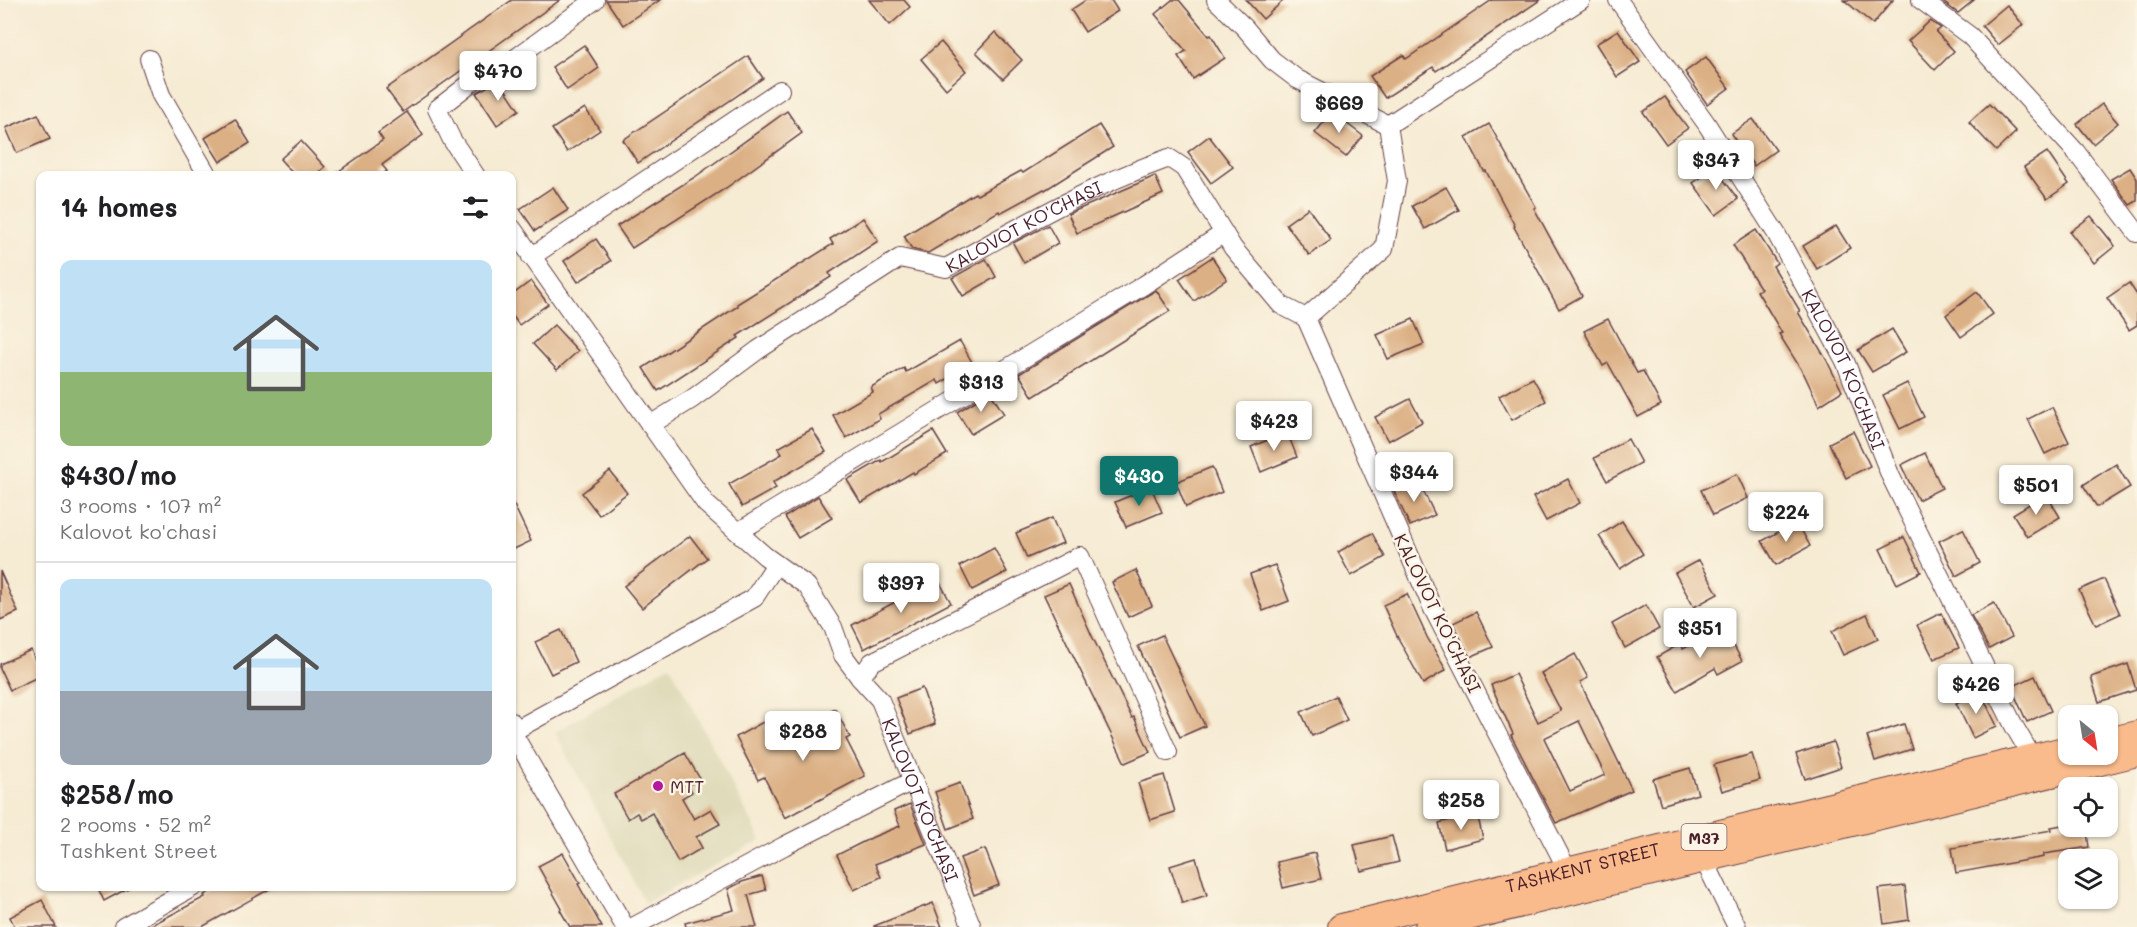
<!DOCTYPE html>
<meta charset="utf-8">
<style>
body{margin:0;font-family:Mali,sans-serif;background:#f2f2f2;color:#202124;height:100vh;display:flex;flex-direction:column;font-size:22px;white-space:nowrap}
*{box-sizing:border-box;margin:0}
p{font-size:20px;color:#757577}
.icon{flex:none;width:33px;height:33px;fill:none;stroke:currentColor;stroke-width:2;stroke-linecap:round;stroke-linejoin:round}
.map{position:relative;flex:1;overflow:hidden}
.panel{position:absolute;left:36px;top:171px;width:480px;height:720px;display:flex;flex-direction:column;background:#fff;border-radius:12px;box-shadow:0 2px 4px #0004}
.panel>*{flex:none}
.needle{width:39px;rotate:150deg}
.fabs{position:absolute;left:2058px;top:705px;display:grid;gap:12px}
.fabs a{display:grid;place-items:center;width:60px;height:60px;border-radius:12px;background:#fff;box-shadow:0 2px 4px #0004;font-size:30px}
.price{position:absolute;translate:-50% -51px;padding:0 14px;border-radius:6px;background:#fff;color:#222;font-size:20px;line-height:39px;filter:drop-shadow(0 2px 3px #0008)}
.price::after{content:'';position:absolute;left:50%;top:36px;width:18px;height:14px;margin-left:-9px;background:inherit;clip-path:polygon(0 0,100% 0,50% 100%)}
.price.selected{background:#0f766e;color:#fff}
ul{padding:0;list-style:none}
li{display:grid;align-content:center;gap:12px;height:318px;padding:0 24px}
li+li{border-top:2px solid #e0e0e0}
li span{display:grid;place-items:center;height:186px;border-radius:12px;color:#555}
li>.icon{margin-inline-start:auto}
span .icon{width:108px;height:108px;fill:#fffc;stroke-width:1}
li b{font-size:26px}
h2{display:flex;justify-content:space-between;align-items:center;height:72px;padding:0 24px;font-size:26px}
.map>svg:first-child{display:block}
.built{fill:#e0dcbb}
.building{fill:#dcb085;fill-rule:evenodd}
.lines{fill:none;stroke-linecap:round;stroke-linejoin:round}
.minor-casing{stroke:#643e44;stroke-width:20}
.highway-casing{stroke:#643e44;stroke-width:28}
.minor{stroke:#fff;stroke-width:18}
.highway{stroke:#fabb8c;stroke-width:26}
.poi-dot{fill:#b5179e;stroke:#fcf5e5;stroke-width:2}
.labels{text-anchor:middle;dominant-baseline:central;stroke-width:5;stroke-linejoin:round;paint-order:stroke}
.shield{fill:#fcf5e5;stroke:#7f5f63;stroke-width:1.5}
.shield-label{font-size:16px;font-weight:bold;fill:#4a1f2b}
.street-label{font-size:18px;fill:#4a1f2b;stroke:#fcf5e5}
.poi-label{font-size:18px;fill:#4a1f2b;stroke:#fcf5e5;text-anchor:start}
</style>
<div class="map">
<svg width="2137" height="927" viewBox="0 0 2137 927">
<rect width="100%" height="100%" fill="#fcf5e5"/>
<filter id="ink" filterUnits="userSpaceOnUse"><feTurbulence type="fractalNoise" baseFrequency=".0167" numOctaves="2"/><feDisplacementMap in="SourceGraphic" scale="12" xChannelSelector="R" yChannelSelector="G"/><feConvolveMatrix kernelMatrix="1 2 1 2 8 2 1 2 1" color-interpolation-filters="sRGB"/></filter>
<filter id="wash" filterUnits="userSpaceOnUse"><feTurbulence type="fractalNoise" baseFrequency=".008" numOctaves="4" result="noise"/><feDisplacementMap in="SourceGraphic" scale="24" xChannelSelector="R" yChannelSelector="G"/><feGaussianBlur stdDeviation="1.35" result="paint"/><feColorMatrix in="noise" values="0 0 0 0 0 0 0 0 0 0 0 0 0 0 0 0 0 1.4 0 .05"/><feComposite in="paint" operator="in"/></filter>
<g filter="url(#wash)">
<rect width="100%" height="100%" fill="#f6ebd3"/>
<!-- built -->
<polygon class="built" points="670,665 761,840 645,903 555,732"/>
<g id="blocks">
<!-- building -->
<g class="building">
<polygon points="512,0 560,0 403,112 386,89"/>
<polygon points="606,0 660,0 623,25"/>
<polygon points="869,0 904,0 910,7 890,25"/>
<polygon points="1086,0 1111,0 1118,11 1085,32 1071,10"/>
<polygon points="1172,0 1179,0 1209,36 1211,35 1225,58 1193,79 1178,56 1186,51 1155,14"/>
<polygon points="1246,0 1284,0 1263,19"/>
<polygon points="1492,0 1540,0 1436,71 1433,67 1385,98 1370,76 1403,55 1406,59"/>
<polygon points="1844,0 1893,0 1873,24"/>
<polygon points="1940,0 1974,0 1958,13"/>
<polygon points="2007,5 2023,25 1998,45 1982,26"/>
<polygon points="1930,21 1941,28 1936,32 1954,51 1935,70 1908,41"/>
<polygon points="1618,30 1640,62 1617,77 1596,44"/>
<polygon points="995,32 1022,60 1003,79 976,52"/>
<polygon points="941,42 966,71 946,89 921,59"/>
<polygon points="584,45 599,68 567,90 552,67"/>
<polygon points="748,56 763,78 638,163 623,140"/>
<polygon points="1706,57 1729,88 1707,104 1685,72"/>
<polygon points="499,80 519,110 497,125 476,93"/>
<polygon points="1665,97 1688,128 1666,144 1643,112"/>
<polygon points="1989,104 2016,132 1996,151 1969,122"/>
<polygon points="2102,104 2118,123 2093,144 2077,124"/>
<polygon points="585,108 600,130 567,152 552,129"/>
<polygon points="787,111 802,133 726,188 632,248 617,226 695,177"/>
<polygon points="407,112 423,135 382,165 387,171 380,176 332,176 383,140 378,133"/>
<polygon points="1332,112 1363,136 1346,157 1315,133"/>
<polygon points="38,114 50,139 17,153 6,128"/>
<polygon points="235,119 250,143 220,162 205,138"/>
<polygon points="1753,119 1776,150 1754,166 1731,134"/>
<polygon points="1489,124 1536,207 1534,208 1582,296 1559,309 1514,227 1515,226 1486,171 1484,171 1466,137"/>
<polygon points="1099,125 1113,147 1045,190 1044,189 1000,213 999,211 928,253 912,249 904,236 975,193 977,195 1021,171 1023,173"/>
<polygon points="1209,136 1233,167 1211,183 1188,152"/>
<polygon points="301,141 325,167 315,176 295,176 280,159"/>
<polygon points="2047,152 2069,184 2047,199 2024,167"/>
<polygon points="1715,168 1738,199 1716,215 1693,183"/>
<polygon points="2130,168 2137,179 2137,201 2130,205 2111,179"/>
<polygon points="1155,176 1163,194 1077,233 1068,214"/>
<polygon points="553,187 568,210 535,231 520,209"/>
<polygon points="1446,187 1459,210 1425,229 1412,206"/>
<polygon points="1308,208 1331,240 1309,255 1286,224"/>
<polygon points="2091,216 2115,246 2094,263 2070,232"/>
<polygon points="863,218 878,241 829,273 831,277 737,336 739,338 658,391 643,368 738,306 737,304 833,244 830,239"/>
<polygon points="1048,225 1058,243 1024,263 1013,243"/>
<polygon points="1836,226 1850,248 1817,269 1803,246"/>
<polygon points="1756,230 1777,263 1773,266 1800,311 1798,312 1826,359 1842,391 1819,406 1804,374 1779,334 1782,333 1757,291 1761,289 1733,245"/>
<polygon points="596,239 611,261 578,282 564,261"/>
<polygon points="1212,257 1227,279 1194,301 1179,279"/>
<polygon points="986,259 996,277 963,296 952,278"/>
<polygon points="531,281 548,304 519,325 512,315 512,295"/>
<polygon points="2129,283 2137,295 2137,325 2129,330 2107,298"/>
<polygon points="1156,290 1170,311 1033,397 1019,374"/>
<polygon points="1977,292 1993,314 1961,337 1946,315"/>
<polygon points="1413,319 1424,344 1388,359 1377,335"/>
<polygon points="1608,319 1637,373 1643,371 1661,405 1638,417 1608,363 1603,366 1584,331"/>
<polygon points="554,325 578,351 557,370 533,344"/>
<polygon points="1892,329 1906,352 1872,372 1858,350"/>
<polygon points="960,341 973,364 939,384 937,380 878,414 880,419 846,438 833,415 873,392 871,387 904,368 906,372"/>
<polygon points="1533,378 1546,401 1512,420 1499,396"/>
<polygon points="1907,383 1924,417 1900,429 1883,395"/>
<polygon points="990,392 1004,414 971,434 957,412"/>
<polygon points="1410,399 1422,422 1388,441 1375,417"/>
<polygon points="2052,407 2069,442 2045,454 2028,419"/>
<polygon points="812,429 826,452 773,482 776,488 742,507 729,484 782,454 778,448"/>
<polygon points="933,431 947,454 914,474 913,472 861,503 847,480 881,460 882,462"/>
<polygon points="1853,431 1870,466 1846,478 1829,443"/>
<polygon points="1287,432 1297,457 1261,472 1251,447"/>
<polygon points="1628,439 1641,463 1607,481 1594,458"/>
<polygon points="1925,453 1942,488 1918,500 1901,465"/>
<polygon points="2116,464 2130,487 2097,507 2083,485"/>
<polygon points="1212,467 1222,492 1186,507 1176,482"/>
<polygon points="610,471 627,493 599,515 582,493"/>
<polygon points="1737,474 1748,498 1713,515 1701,490"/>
<polygon points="1568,479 1580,503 1546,521 1533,497"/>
<polygon points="1418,480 1435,515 1410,526 1394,491"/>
<polygon points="1151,487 1162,512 1126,527 1115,502"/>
<polygon points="2046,494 2060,517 2027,537 2013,514"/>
<polygon points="818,496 832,518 798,538 785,517"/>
<polygon points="512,501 531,541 512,550"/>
<polygon points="1052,518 1063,543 1027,558 1016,533"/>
<polygon points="1622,521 1643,554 1620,569 1599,536"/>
<polygon points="1797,522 1810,546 1776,565 1762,541"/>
<polygon points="1963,529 1980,563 1956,576 1939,541"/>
<polygon points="1372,533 1385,557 1351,576 1338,552"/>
<polygon points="690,536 707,558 642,608 624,586"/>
<polygon points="1904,537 1921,572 1897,584 1880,549"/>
<polygon points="994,548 1007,572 972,590 960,566"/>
<polygon points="1699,560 1718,594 1694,607 1675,573"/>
<polygon points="1275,565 1289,601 1263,611 1250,574"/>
<polygon points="1136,570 1152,606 1128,617 1112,582"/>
<polygon points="0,571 18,612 0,620"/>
<polygon points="938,579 951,603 864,649 852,625"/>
<polygon points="2104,579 2120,614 2096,625 2079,590"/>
<polygon points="1069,584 1092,636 1132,718 1134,717 1150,752 1125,763 1044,595"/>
<polygon points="1407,594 1427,637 1446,670 1423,684 1397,636 1383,605"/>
<polygon points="1994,603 2012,637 1989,649 1971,615"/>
<polygon points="1646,605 1659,629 1625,648 1612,624"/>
<polygon points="1476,612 1493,647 1470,657 1453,623"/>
<polygon points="1941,613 1959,648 1934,659 1917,625"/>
<polygon points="1867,614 1878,639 1843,655 1832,631"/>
<polygon points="1724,627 1742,661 1718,674 1715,668 1677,691 1657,657 1680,644 1683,649"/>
<polygon points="561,630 576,662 551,674 535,642"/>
<polygon points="1162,635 1205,726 1180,737 1138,646"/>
<polygon points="31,650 40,672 40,676 10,690 0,669 0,664"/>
<path d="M1575 654 1588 678 1580 682 1632 790 1556 823 1511 735 1513 734 1491 685 1515 674 1538 722 1561 711 1541 673ZM1579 721 1605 775 1570 791 1544 738Z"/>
<polygon points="2128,664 2136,690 2099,702 2091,677"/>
<polygon points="2035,676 2051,711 2027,722 2011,687"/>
<polygon points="922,688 935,724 910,734 896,698"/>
<polygon points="1980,691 1997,726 1973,738 1956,703"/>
<polygon points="1336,696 1347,720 1312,736 1301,712"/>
<polygon points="835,709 850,737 846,739 865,776 785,818 764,777 758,780 736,737 763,722 773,742"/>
<polygon points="1904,724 1912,749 1875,761 1867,736"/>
<polygon points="1833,742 1841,767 1805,779 1796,754"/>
<polygon points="685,753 700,779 689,785 692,792 682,798 694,819 711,809 720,824 696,837 702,848 678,862 652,813 641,819 637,813 628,819 614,794"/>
<polygon points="1752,754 1760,780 1722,791 1714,765"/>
<polygon points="1690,768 1698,794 1661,805 1653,779"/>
<polygon points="1164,775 1175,812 1150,820 1138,783"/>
<polygon points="960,783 973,819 948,829 935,792"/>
<polygon points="910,804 926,844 875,864 881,877 854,890 837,855 873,837 900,826 894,811"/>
<polygon points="1477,813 1483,839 1445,849 1439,823"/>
<polygon points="2068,824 2068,826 2086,826 2089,847 2044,854 2044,857 1956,873 1952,848 2052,830 2051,827"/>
<polygon points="1392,836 1399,862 1361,871 1354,845"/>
<polygon points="985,849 999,885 974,895 960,858"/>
<polygon points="563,853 580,883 578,884 602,927 570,927 560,910 562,909 538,866"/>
<polygon points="1315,853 1321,879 1283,888 1277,862"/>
<polygon points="1196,858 1207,895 1182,903 1170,866"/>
<polygon points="762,876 766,890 748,895 757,927 686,927 685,923 734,910 728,889 742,882"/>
<polygon points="97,886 132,886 104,901"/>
<polygon points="219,886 275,886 202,927 148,927 205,897 204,895"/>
<polygon points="1905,886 1909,920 1884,924 1879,889"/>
<polygon points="42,900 56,927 15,927 10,917"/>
<polygon points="933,903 942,927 874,927 874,926"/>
</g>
</g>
</g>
<g filter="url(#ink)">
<use href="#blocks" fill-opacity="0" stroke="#643e44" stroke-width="1.5"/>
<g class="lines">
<!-- minor casing -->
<g class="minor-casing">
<g id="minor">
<polyline points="1216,0 1245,28 1272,60 1297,79 1388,125"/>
<path id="s1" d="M1618 0 1706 123 1776 233 1845 361 1891 477 2014 726 2032 757"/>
<polyline points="1921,0 1970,36 2076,152 2137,233"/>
<polyline points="149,59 161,95 208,176"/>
<polyline points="476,176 452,140 437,109 477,78 513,60 595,0"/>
<path id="s2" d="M512 228 706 504 765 556 807 586 833 627 843 655 860 678 880 700 972 927"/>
<polyline points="531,257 780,90"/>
<path id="s3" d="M650 425 692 399 758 350 900 258 946 268C1019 227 1090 186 1169 158L1184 168 1233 248 1281 305 1306 318"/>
<polyline points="738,532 1144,285 1224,233"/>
<polyline points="860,678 872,662 1080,556 1168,752"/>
<polyline points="512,722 512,732 754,598 776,564"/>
<polyline points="512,732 625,927"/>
<polyline points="1704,860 1737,927"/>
<polyline points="1568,871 1433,609 1306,318 1384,249 1397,181 1388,125 1581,0"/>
<polyline points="123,927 195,886"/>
<polyline points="633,927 784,846 914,780"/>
</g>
</g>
<!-- highway casing -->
<g class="highway-casing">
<g id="highway">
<polyline points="2108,741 2137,734"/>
<path id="s4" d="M1341 927 1797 814 2068 749"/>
<polyline points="1428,927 2137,753"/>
</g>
</g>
<!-- minor -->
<use href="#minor" class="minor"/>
<!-- highway -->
<use href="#highway" class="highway"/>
</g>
</g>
<!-- markers -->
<circle class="poi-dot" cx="658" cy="786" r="6"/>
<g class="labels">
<!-- shield labels -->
<rect class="shield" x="1681.5" y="824" width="45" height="26" rx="4.5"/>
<g class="shield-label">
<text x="1704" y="837">M37</text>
</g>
<!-- street labels -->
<g class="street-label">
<text stroke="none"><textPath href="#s3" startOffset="436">KALOVOT KO'CHASI</textPath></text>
<text stroke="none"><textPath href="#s1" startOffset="434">KALOVOT KO'CHASI</textPath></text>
<text transform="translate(1438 613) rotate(64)">KALOVOT KO'CHASI</text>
<text stroke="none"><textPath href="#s2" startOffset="712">KALOVOT KO'CHASI</textPath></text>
<text stroke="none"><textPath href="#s4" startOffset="249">TASHKENT STREET</textPath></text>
</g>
<!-- poi labels -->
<g class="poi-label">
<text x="670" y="786">MTT</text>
</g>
</g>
</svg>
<div class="fabs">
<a><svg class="needle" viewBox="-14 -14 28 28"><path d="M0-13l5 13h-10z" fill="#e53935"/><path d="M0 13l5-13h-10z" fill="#757577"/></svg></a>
<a><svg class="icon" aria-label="locate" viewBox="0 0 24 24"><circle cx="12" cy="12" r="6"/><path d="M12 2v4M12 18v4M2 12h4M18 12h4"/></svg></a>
<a><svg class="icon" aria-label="layers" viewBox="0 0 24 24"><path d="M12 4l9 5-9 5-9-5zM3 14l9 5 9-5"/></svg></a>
</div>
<b class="price" style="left:498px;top:102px">$470</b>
<b class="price" style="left:1339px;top:134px">$669</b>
<b class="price" style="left:1716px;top:191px">$347</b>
<b class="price" style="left:981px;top:413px">$313</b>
<b class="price" style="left:1274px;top:452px">$423</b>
<b class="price" style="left:1414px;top:503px">$344</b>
<b class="price selected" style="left:1139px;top:507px">$430</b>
<b class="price" style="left:2036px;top:516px">$501</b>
<b class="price" style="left:1786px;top:543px">$224</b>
<b class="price" style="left:901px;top:614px">$397</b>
<b class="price" style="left:1700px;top:659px">$351</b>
<b class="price" style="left:1976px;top:715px">$426</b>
<b class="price" style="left:803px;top:762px">$288</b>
<b class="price" style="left:1461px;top:831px">$258</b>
<section class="panel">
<h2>14 homes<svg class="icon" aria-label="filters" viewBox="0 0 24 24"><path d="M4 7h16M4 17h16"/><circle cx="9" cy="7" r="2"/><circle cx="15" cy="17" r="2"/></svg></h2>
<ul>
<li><span style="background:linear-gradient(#bfe0f5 60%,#8fb573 0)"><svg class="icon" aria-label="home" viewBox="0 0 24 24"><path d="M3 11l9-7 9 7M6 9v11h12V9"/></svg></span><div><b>$430/mo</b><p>3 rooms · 107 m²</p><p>Kalovot ko'chasi</p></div></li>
<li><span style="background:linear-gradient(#bfe0f5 60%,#9aa5b1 0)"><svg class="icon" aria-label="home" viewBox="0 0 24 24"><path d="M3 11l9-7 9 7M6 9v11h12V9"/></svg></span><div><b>$258/mo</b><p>2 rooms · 52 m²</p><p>Tashkent Street</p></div></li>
</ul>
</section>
</div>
